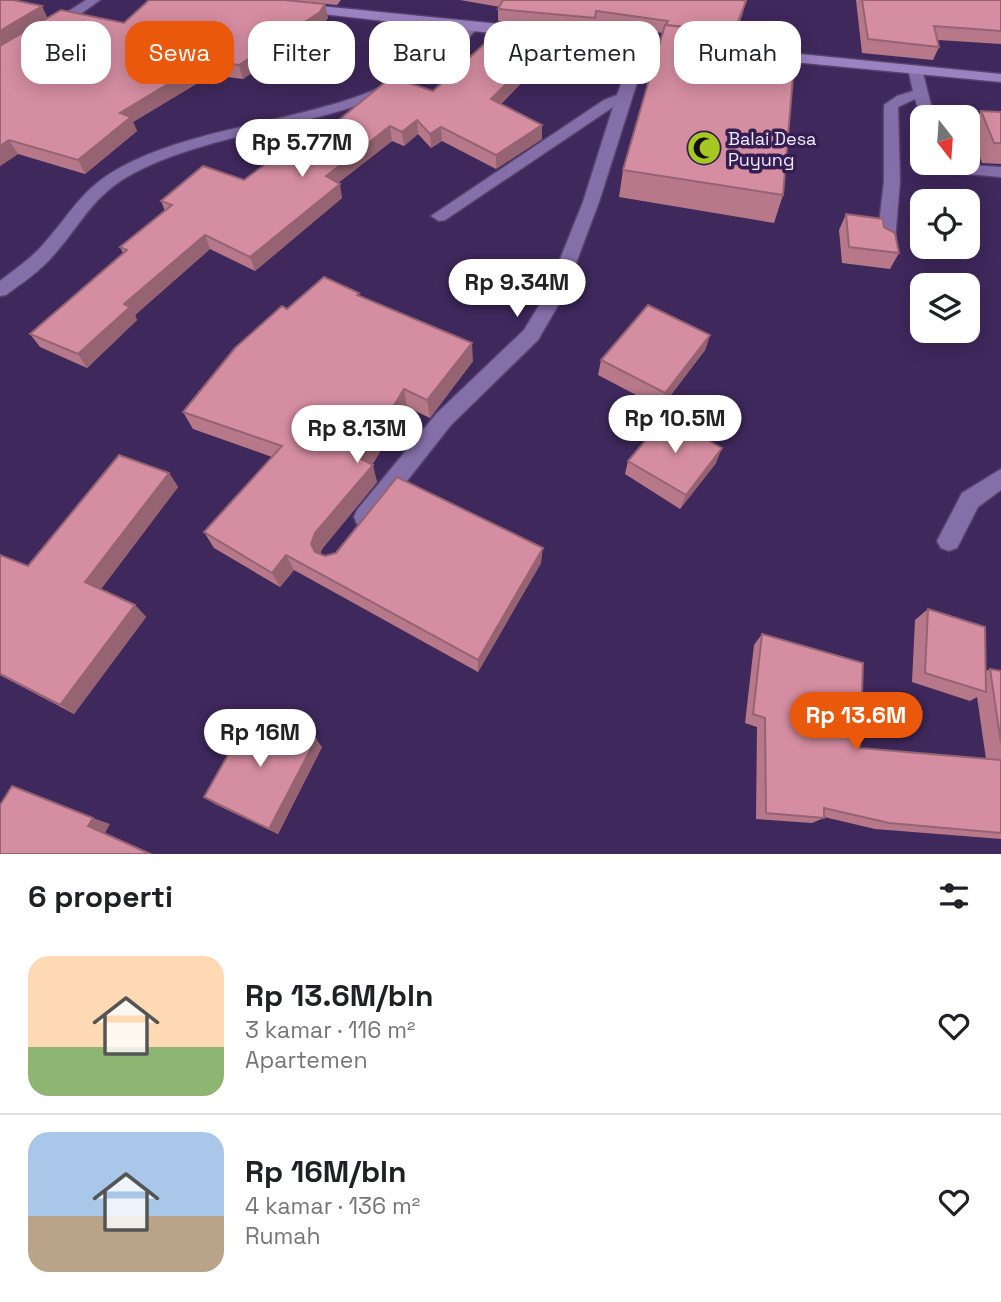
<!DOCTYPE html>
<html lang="id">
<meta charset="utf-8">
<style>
body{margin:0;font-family:"Space Grotesk",sans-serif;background:#f2f2f2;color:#202124;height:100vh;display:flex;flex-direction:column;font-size:26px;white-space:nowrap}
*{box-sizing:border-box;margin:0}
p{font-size:23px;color:#757577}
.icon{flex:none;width:38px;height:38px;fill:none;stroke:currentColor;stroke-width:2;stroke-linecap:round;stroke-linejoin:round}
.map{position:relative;height:854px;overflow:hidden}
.details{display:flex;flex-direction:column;background:#fff;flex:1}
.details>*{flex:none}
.top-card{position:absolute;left:21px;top:21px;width:959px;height:63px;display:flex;gap:14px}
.needle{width:46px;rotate:163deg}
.buttons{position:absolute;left:910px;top:105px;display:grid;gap:14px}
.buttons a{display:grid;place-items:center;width:70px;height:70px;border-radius:14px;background:#fff;box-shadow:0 4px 18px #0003;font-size:35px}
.price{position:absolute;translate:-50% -60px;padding:0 16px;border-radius:24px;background:#fff;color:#222;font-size:23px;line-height:46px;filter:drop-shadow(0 2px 4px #0008)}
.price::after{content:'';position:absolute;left:50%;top:42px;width:21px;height:16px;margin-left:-10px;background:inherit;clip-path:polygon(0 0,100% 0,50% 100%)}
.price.active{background:#ea580c;color:#fff}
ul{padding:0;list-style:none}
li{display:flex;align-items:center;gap:21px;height:175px;padding:0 28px}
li+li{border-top:2px solid #e0e0e0}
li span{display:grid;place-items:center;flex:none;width:196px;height:140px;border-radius:21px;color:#555}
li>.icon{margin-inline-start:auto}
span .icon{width:84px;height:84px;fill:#fffc;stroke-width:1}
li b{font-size:30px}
h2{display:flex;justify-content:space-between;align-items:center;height:84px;padding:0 28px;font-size:30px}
.chip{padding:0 24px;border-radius:21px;background:#fff;box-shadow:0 4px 18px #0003;font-size:24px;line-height:63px}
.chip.active{background:#ea580c;color:#fff}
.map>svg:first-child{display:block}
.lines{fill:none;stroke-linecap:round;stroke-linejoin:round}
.minor-casing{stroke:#57436e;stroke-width:3}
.major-casing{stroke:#57436e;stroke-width:3}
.minor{fill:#856fa9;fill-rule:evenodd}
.major{fill:#9b83c2;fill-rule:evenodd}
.wall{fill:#b7798a}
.shaded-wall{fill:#956371}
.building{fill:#d58da1;stroke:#956371;stroke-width:2}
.labels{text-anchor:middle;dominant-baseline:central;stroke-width:7;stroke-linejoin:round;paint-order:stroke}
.far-poi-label{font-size:18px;fill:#f1eafe;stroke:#341e51;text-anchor:start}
</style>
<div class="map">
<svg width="1001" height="854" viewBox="0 0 1001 854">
<rect width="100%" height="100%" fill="#3f285c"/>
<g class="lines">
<!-- minor casing -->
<g class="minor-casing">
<g id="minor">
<polygon points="86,0 100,0 57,31 47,31 47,25"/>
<path d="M472 23 478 27C399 127 254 117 146 167 92 192 87 218 52 257 39 272 22 283 6 295L0 296V281C14 270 29 260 41 247 76 208 82 185 133 161 225 117 357 120 437 54 448 45 457 34 467 24Z"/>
<polygon points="643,38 650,42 599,202 564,295 538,340 451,425 373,524 365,527 357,524 354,517 357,510 437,413 524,330 546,294 583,202 613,107 445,220 439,221 431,216 604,100 617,95 636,42"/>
<polygon points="915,65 922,69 934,117 922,117 922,120 915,99 898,107 900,181 895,241 886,247 877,241 884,181 884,105 897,96 913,91 908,69"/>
<polygon points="937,163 1001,167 1001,177 957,173"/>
<polygon points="1001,469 1001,490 978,507 957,548 949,551 941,548 937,541 962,493"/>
</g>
</g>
<!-- major casing -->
<g class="major-casing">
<polygon id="major" points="300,4 1001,74 1001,82 472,31 296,11 296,5"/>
</g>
<!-- minor -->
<use href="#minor" class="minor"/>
<!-- major -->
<use href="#major" class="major"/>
</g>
<!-- wall -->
<g class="wall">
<polygon points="0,0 47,18 124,23 328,18 322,25 243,79 211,75 133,122 137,131 85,174 18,154 0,166"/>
<polygon points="285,0 341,0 337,5"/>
<polygon points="460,0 741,0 743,13 731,44 729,44 726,56 783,195 774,223 619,197 623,170 663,33 595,24 593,31 498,21 498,9 500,7"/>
<polygon points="856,0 1001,0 1001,44 938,40 939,47 933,60 862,53"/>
<polygon points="561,42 501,104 542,125 542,139 496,169 442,141 431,148 418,134 404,146 392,141 338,183 342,198 255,271 210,249 135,315 137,320 87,368 40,347 30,334 123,253 120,247 165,211 161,201 244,180 302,150 433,91"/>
<polygon points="981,111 1001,112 1001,164 982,163 970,131"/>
<polygon points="846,214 884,227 899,253 890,269 842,263 839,230"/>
<polygon points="360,297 473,361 430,418 407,407 372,465 377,482 322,549 320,554 325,556 541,563 478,672 294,570 280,587 214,548 204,532 272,457 193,429 183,412 287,309"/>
<polygon points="710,335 705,350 661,408 598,375 601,360"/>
<polygon points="628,461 716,463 680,509 625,474"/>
<polygon points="169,473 178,487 101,589 135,605 146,617 74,714 0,675 28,566"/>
<polygon points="928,609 986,671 990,669 1001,671 1001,839 875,829 824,817 824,818 812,823 756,819 757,727 745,723 754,645 762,634 860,748 986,759 977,697 970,701 912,682 915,620"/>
<polygon points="322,747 278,834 215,804 204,797"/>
</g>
<!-- shaded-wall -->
<g class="shaded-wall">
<polygon points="746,1 743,13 731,44 734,32"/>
<polygon points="325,4 328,18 322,25 243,79 239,65"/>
<polygon points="42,6 48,19 0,49 0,31"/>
<polygon points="562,29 561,42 491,113 491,99"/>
<polygon points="732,32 726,58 723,56"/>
<polygon points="206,61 211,75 133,122 137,131 85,174 78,160 120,113"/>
<polygon points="417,120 418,134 404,146 402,132"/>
<polygon points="542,125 542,139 496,169 496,155"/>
<polygon points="390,126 392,141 329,190 326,176"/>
<polygon points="441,127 442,141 431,148 430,134"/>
<polygon points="9,140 18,154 0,166 0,146"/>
<polygon points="340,184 342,198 255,271 250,257"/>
<polygon points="205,235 210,249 135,315 137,320 87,368 78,354 124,304"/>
<polygon points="710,335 705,350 661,408 665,393"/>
<polygon points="472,343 473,361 430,418 427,400"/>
<polygon points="404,389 407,407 371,467 373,465 377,482 322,549 318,559 311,544 315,533"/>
<polygon points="722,448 716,463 680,509 686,495"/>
<polygon points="169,473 178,487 97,594 85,582"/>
<polygon points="543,548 541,563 478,672 478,660"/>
<polygon points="286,555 294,570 280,587 272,573"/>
<polygon points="135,605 146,617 74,714 60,705"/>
<polygon points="316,739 322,747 278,834 269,829"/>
<polygon points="93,818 110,824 105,833 153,854 150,854 88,826"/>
</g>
<!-- building -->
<g class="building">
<polygon points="0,0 13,0 42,6 0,31"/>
<polygon points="149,0 284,0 325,4 320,12 239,65 206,61 120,113 131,117 78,160 9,140 0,146 0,46 61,10 124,23"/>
<polygon points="503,0 741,0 746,1 734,32 666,25 668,21 596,11 595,18 498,9"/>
<polygon points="862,0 1001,0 1001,31 934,26 939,47 868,39"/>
<polygon points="507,23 562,29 491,99 542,125 496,155 441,127 430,134 417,120 402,132 390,126 326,176 340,184 250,257 205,235 124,304 130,307 78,354 30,334 127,250 120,247 172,205 161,201 203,166 244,180 291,145 302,150 384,83 394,78 433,91"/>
<polygon points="665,25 732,32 723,56 794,65 783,195 623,170"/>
<polygon points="981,111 1001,112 1001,143 994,143"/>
<polygon points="846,214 883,219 884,227 895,233 899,253 849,247"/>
<polygon points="324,277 359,293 357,295 472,343 427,400 404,389 361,459 373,465 315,533 311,544 315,552 325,556 336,553 397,477 543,548 478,660 286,555 272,573 204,532 282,446 183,412 235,348 282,306 287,309"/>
<polygon points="648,305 710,335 665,393 601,360"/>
<polygon points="666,416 722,448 686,495 628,461"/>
<polygon points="119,455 169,473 85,582 135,605 60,705 0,674 0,555 28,566"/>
<polygon points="928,609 985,627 986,692 925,673"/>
<polygon points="762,634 863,663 860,748 1001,760 1001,833 889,823 824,808 824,818 766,813 765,718 753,714"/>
<polygon points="990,669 1001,671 1001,743"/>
<polygon points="253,711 316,739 269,829 204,797"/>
<polygon points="12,786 93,818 88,826 150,854 0,854 0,805"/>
</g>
<!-- icons -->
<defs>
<g id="mosque-disc" transform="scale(1.75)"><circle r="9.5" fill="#a6c822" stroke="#341e51"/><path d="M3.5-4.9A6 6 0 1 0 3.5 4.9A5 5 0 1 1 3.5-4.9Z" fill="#111"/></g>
</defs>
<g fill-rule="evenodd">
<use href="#mosque-disc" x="704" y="148"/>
</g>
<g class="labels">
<!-- far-poi labels -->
<g class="far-poi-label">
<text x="728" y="138">Balai Desa<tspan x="728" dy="21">Puyung</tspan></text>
</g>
</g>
</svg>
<div class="buttons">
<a><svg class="needle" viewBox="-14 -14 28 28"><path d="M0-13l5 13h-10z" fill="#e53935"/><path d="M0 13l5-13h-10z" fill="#757577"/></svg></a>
<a><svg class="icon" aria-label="locate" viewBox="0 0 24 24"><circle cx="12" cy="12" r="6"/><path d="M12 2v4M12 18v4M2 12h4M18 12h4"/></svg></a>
<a><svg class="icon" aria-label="layers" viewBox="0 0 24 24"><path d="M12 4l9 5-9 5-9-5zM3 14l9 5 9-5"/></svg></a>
</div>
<b class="price" style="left:302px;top:179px">Rp 5.77M</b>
<b class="price" style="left:517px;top:319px">Rp 9.34M</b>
<b class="price" style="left:675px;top:455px">Rp 10.5M</b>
<b class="price" style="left:357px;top:465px">Rp 8.13M</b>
<b class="price active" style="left:856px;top:752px">Rp 13.6M</b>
<b class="price" style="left:260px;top:769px">Rp 16M</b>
<div class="top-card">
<a class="chip">Beli</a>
<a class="chip active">Sewa</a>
<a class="chip">Filter</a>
<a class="chip">Baru</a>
<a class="chip">Apartemen</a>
<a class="chip">Rumah</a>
</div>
</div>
<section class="details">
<h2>6 properti<svg class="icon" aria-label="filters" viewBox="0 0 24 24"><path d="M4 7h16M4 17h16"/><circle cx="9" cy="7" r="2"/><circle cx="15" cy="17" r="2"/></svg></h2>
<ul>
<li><span style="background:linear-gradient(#ffd9b3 65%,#8fb573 0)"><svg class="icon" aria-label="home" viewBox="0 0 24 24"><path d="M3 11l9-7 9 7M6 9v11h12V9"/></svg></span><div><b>Rp 13.6M/bln</b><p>3 kamar · 116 m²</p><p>Apartemen</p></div><svg class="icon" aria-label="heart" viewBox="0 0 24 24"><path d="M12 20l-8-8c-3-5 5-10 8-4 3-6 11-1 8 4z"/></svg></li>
<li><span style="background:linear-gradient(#a9c7e8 60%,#b9a48a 0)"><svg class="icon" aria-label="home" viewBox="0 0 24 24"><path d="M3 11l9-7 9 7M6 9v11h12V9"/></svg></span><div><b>Rp 16M/bln</b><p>4 kamar · 136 m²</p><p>Rumah</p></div><svg class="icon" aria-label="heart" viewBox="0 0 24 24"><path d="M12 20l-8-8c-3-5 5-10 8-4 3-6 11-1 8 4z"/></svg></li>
</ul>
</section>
